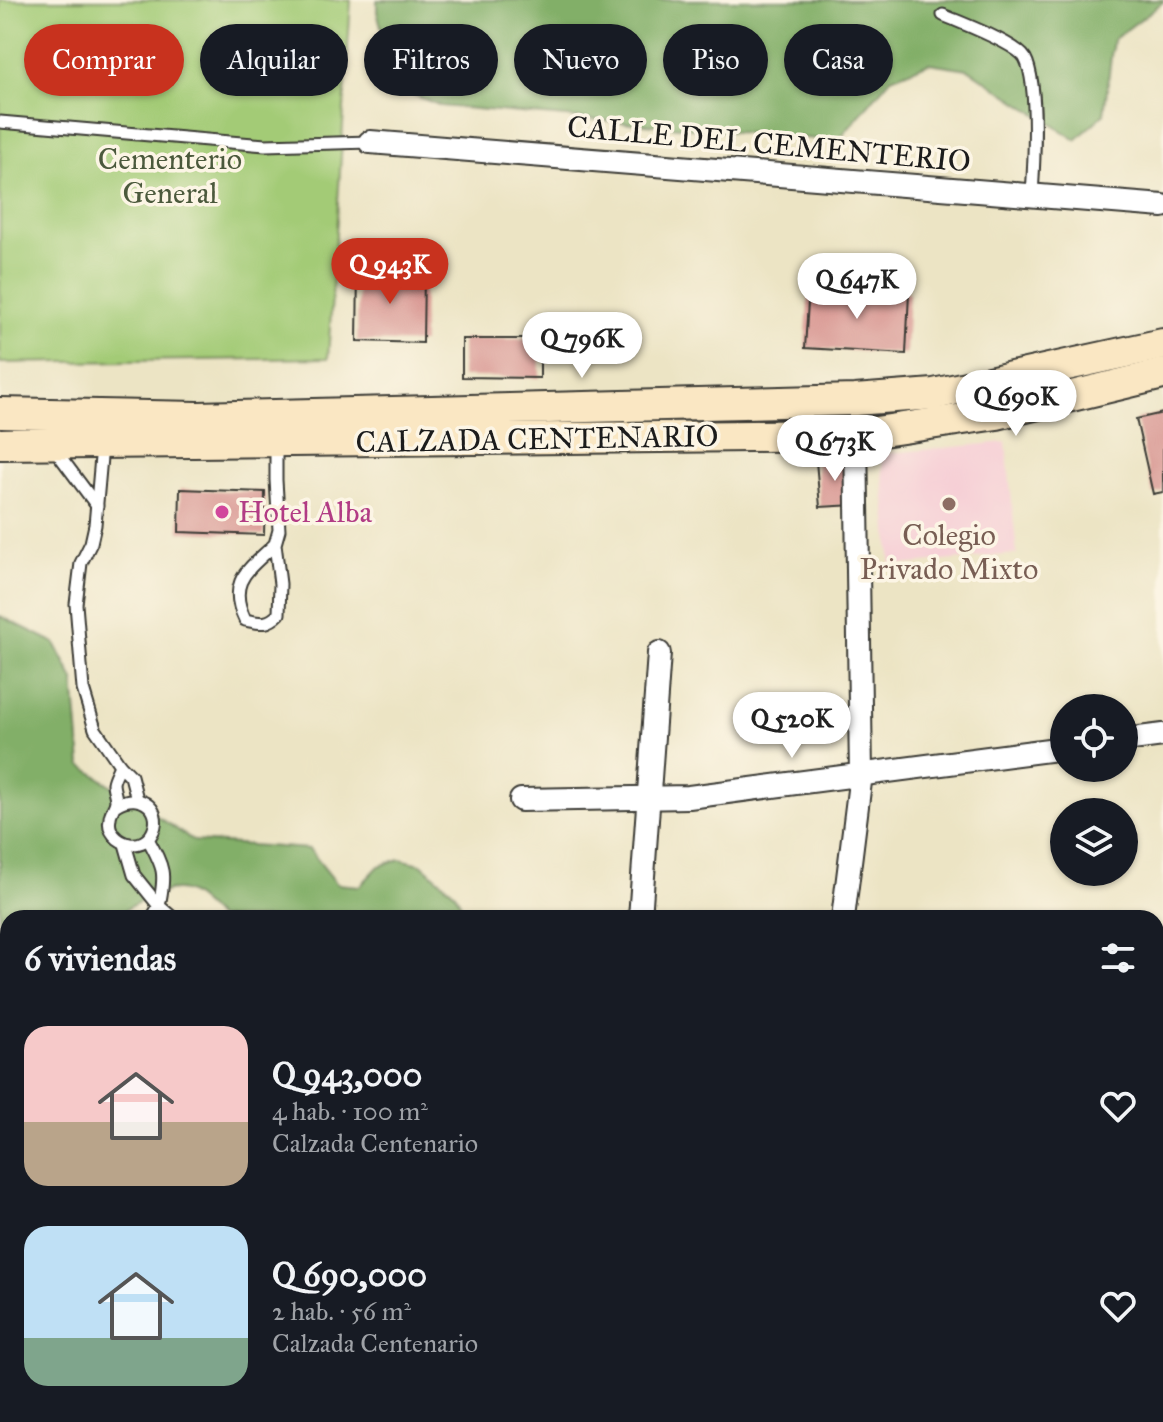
<!DOCTYPE html>
<html lang="es">
<meta charset="utf-8">
<style>
body{margin:0;font-family:"IM FELL Great Primer",serif;background:#242831;color:#f1f3f6;height:100vh;display:flex;flex-direction:column;font-size:30px;white-space:nowrap}
*{box-sizing:border-box;margin:0}
p{font-size:26px;color:#9ea1a6}
.icon{flex:none;width:44px;height:44px;fill:none;stroke:currentColor;stroke-width:2;stroke-linecap:round;stroke-linejoin:round}
.map{position:relative;flex:1;overflow:hidden}
.side{position:absolute;left:0px;top:910px;width:1164px;height:512px;display:flex;flex-direction:column;background:#171b24;border-radius:24px 24px 0 0;box-shadow:0 2px 6px #0004}
.side>*{flex:none}
.banner{position:absolute;left:24px;top:24px;width:1116px;height:72px;display:flex;gap:16px}
.controls{position:absolute;left:1050px;top:694px;display:grid;gap:16px}
.controls a{display:grid;place-items:center;width:88px;height:88px;border-radius:50%;background:#171b24;box-shadow:0 2px 6px #0004;font-size:40px}
.price{position:absolute;translate:-50% -68px;padding:0 18px;border-radius:28px;background:#fff;color:#222;font-size:26px;line-height:52px;filter:drop-shadow(0 2px 4px #0008)}
.price::after{content:'';position:absolute;left:50%;top:48px;width:24px;height:18px;margin-left:-12px;background:inherit;clip-path:polygon(0 0,100% 0,50% 100%)}
.price.active{background:#c8321e;color:#fff}
ul{padding:0;list-style:none}
li{display:flex;align-items:center;gap:24px;height:200px;padding:0 24px}
li span{display:grid;place-items:center;flex:none;width:224px;height:160px;border-radius:24px;color:#555}
li>.icon{margin-inline-start:auto}
span .icon{width:96px;height:96px;fill:#fffc;stroke-width:1}
li b{font-size:34px}
h2{display:flex;justify-content:space-between;align-items:center;height:96px;padding:0 24px;font-size:34px}
.pill{padding:0 28px;border-radius:36px;background:#171b24;box-shadow:0 2px 6px #0004;font-size:28px;line-height:72px}
.pill.active{background:#c8321e;color:#fff}
.map>svg:first-child{display:block}
.built{fill:#f6cfd6}
.green{fill:#a3cb76;stroke:#607449;stroke-width:2}
.forest{fill:#82af67;stroke:#4f6642;stroke-width:2}
.building{fill:#d6908c}
.lines{fill:none;stroke-linecap:round;stroke-linejoin:round}
.service-casing{stroke:#3b3a35;stroke-width:15}
.minor-casing{stroke:#3b3a35;stroke-width:26}
.secondary-casing{stroke:#3b3a35;stroke-width:34}
.service{stroke:#fff;stroke-width:11}
.minor{stroke:#fff;stroke-width:22}
.secondary{stroke:#fae7c3;stroke-width:30}
.education-dot{fill:#8d6e63;stroke:#fcf5e5;stroke-width:3}
.hotel-dot{fill:#d1479c;stroke:#fcf5e5;stroke-width:3}
.labels{text-anchor:middle;dominant-baseline:central;stroke-width:7;stroke-linejoin:round;paint-order:stroke}
.street-label{font-size:30px;fill:#1c1c1c;stroke:#fcf5e5}
.park-label{font-size:30px;fill:#4b593c;stroke:#fcf5e5}
.hotel-label{font-size:30px;fill:#b23c85;stroke:#fcf5e5;text-anchor:start}
.education-label{font-size:30px;fill:#785e54;stroke:#fcf5e5}
</style>
<div class="map">
<svg width="1163" height="1422" viewBox="0 0 1163 1422">
<rect width="100%" height="100%" fill="#fcf5e5"/>
<filter id="ink" filterUnits="userSpaceOnUse"><feTurbulence type="fractalNoise" baseFrequency=".0125" numOctaves="2"/><feDisplacementMap in="SourceGraphic" scale="16" xChannelSelector="R" yChannelSelector="G"/><feConvolveMatrix kernelMatrix="1 2 1 2 8 2 1 2 1" color-interpolation-filters="sRGB"/></filter>
<filter id="wash" filterUnits="userSpaceOnUse"><feTurbulence type="fractalNoise" baseFrequency=".006" numOctaves="4" result="noise"/><feDisplacementMap in="SourceGraphic" scale="32" xChannelSelector="R" yChannelSelector="G"/><feGaussianBlur stdDeviation="1.8" result="paint"/><feColorMatrix in="noise" values="0 0 0 0 0 0 0 0 0 0 0 0 0 0 0 0 0 1.4 0 .05"/><feComposite in="paint" operator="in"/></filter>
<g filter="url(#wash)">
<rect width="100%" height="100%" fill="#ece4c4"/>
<!-- built -->
<polygon class="built" points="1006,442 1017,554 891,566 881,454"/>
<!-- green -->
<polygon class="green" points="0,0 351,0 328,358 0,363"/>
<!-- forest -->
<g class="forest">
<polygon points="377,0 1163,0 1163,2 1113,40 1104,114 1076,140 968,69 929,63 891,78 838,141 441,106 399,89 377,12"/>
<path d="M0 616 55 643 74 680 81 765 194 841 309 849 337 884 360 886 379 866 400 859 421 864 455 893 468 918H218C189 891 183 881 145 899 134 905 125 907 119 918H8V1121L0 1136Z"/>
<polygon points="124,1414 232,1414 232,1422 120,1422"/>
</g>
<g id="blocks">
<!-- building -->
<g class="building">
<polygon points="358,270 424,272 423,343 357,341"/>
<polygon points="809,287 909,293 906,354 805,348"/>
<polygon points="462,339 540,339 540,378 462,377"/>
<polygon points="1163,413 1163,492 1153,494 1136,419"/>
<polygon points="845,458 850,466 854,505 820,507 816,461"/>
<polygon points="180,489 265,492 264,535 179,532"/>
<polygon points="1156,1374 1163,1374 1163,1422 1074,1422 1074,1414 1156,1414"/>
<polygon points="611,1414 769,1414 768,1422 610,1422"/>
</g>
</g>
</g>
<g filter="url(#ink)">
<use href="#blocks" fill-opacity="0" stroke="#3b3a35" stroke-width="2"/>
<g class="lines">
<!-- service casing -->
<g class="service-casing">
<g id="service">
<path d="M943 15C961 23 1016 43 1025 58 1039 84 1034 164 1032 195"/>
<polyline points="0,122 265,145 370,142"/>
<polyline points="102,446 95,525 91,543 81,563 76,604 83,689 95,729 120,765 131,776 137,799"/>
<polyline points="53,447 97,506"/>
<path d="M275 544C250 569 226 580 245 620 260 623 267 626 279 614L280 584 275 544 279 530 276 480V443"/>
<path d="M116 805C141 789 166 812 151 835 146 842 138 845 130 844 117 842 107 831 110 818 110 812 115 808 116 801 116 795 113 789 113 783 114 777 118 771 120 765"/>
<path d="M148 839C164 868 166 873 159 906L173 918"/>
<polyline points="125,844 134,875 159,906 152,918"/>
<polyline points="0,1207 8,1192"/>
<polyline points="76,1422 80,1414"/>
</g>
</g>
<!-- minor casing -->
<g class="minor-casing">
<g id="minor">
<polyline points="370,142 1163,206"/>
<polyline points="1124,740 1163,735"/>
<polyline points="521,800 689,797 1064,748"/>
<polyline points="640,918 659,653"/>
<polyline points="843,918 861,774 856,435"/>
<polyline points="1156,971 1163,971"/>
<polyline points="1156,1280 1163,1280"/>
<polyline points="875,1414 931,1422"/>
</g>
</g>
<!-- secondary casing -->
<g class="secondary-casing">
<g id="secondary">
<polyline points="0,413 198,417 855,400 934,394 1163,344"/>
<polyline points="0,444 856,435 997,414 1163,374"/>
</g>
</g>
<!-- service -->
<use href="#service" class="service"/>
<!-- minor -->
<use href="#minor" class="minor"/>
<!-- secondary -->
<use href="#secondary" class="secondary"/>
</g>
</g>
<!-- markers -->
<circle class="education-dot" cx="949" cy="504" r="8"/>
<circle class="hotel-dot" cx="222" cy="512" r="8"/>
<g class="labels">
<!-- street labels -->
<g class="street-label">
<text transform="translate(769 144) rotate(5)">CALLE DEL CEMENTERIO</text>
<text transform="translate(537 439) rotate(-1)">CALZADA CENTENARIO</text>
</g>
<!-- park labels -->
<g class="park-label">
<text x="170" y="159">Cementerio<tspan x="170" dy="34">General</tspan></text>
</g>
<!-- hotel labels -->
<g class="hotel-label">
<text x="238" y="512">Hotel Alba</text>
</g>
<!-- education labels -->
<g class="education-label">
<text x="949" y="535">Colegio<tspan x="949" dy="34">Privado Mixto</tspan></text>
</g>
</g>
</svg>
<div class="controls">
<a><svg class="icon" aria-label="locate" viewBox="0 0 24 24"><circle cx="12" cy="12" r="6"/><path d="M12 2v4M12 18v4M2 12h4M18 12h4"/></svg></a>
<a><svg class="icon" aria-label="layers" viewBox="0 0 24 24"><path d="M12 4l9 5-9 5-9-5zM3 14l9 5 9-5"/></svg></a>
</div>
<b class="price active" style="left:390px;top:306px">Q 943K</b>
<b class="price" style="left:857px;top:321px">Q 647K</b>
<b class="price" style="left:582px;top:380px">Q 796K</b>
<b class="price" style="left:1016px;top:438px">Q 690K</b>
<b class="price" style="left:835px;top:483px">Q 673K</b>
<b class="price" style="left:792px;top:760px">Q 520K</b>
<div class="banner">
<a class="pill active">Comprar</a>
<a class="pill">Alquilar</a>
<a class="pill">Filtros</a>
<a class="pill">Nuevo</a>
<a class="pill">Piso</a>
<a class="pill">Casa</a>
</div>
<section class="side">
<h2>6 viviendas<svg class="icon" aria-label="filters" viewBox="0 0 24 24"><path d="M4 7h16M4 17h16"/><circle cx="9" cy="7" r="2"/><circle cx="15" cy="17" r="2"/></svg></h2>
<ul>
<li><span style="background:linear-gradient(#f6c9c9 60%,#b9a48a 0)"><svg class="icon" aria-label="home" viewBox="0 0 24 24"><path d="M3 11l9-7 9 7M6 9v11h12V9"/></svg></span><div><b>Q 943,000</b><p>4 hab. · 100 m²</p><p>Calzada Centenario</p></div><svg class="icon" aria-label="heart" viewBox="0 0 24 24"><path d="M12 20l-8-8c-3-5 5-10 8-4 3-6 11-1 8 4z"/></svg></li>
<li><span style="background:linear-gradient(#bfe0f5 70%,#7fa58c 0)"><svg class="icon" aria-label="home" viewBox="0 0 24 24"><path d="M3 11l9-7 9 7M6 9v11h12V9"/></svg></span><div><b>Q 690,000</b><p>2 hab. · 56 m²</p><p>Calzada Centenario</p></div><svg class="icon" aria-label="heart" viewBox="0 0 24 24"><path d="M12 20l-8-8c-3-5 5-10 8-4 3-6 11-1 8 4z"/></svg></li>
</ul>
</section>
</div>
